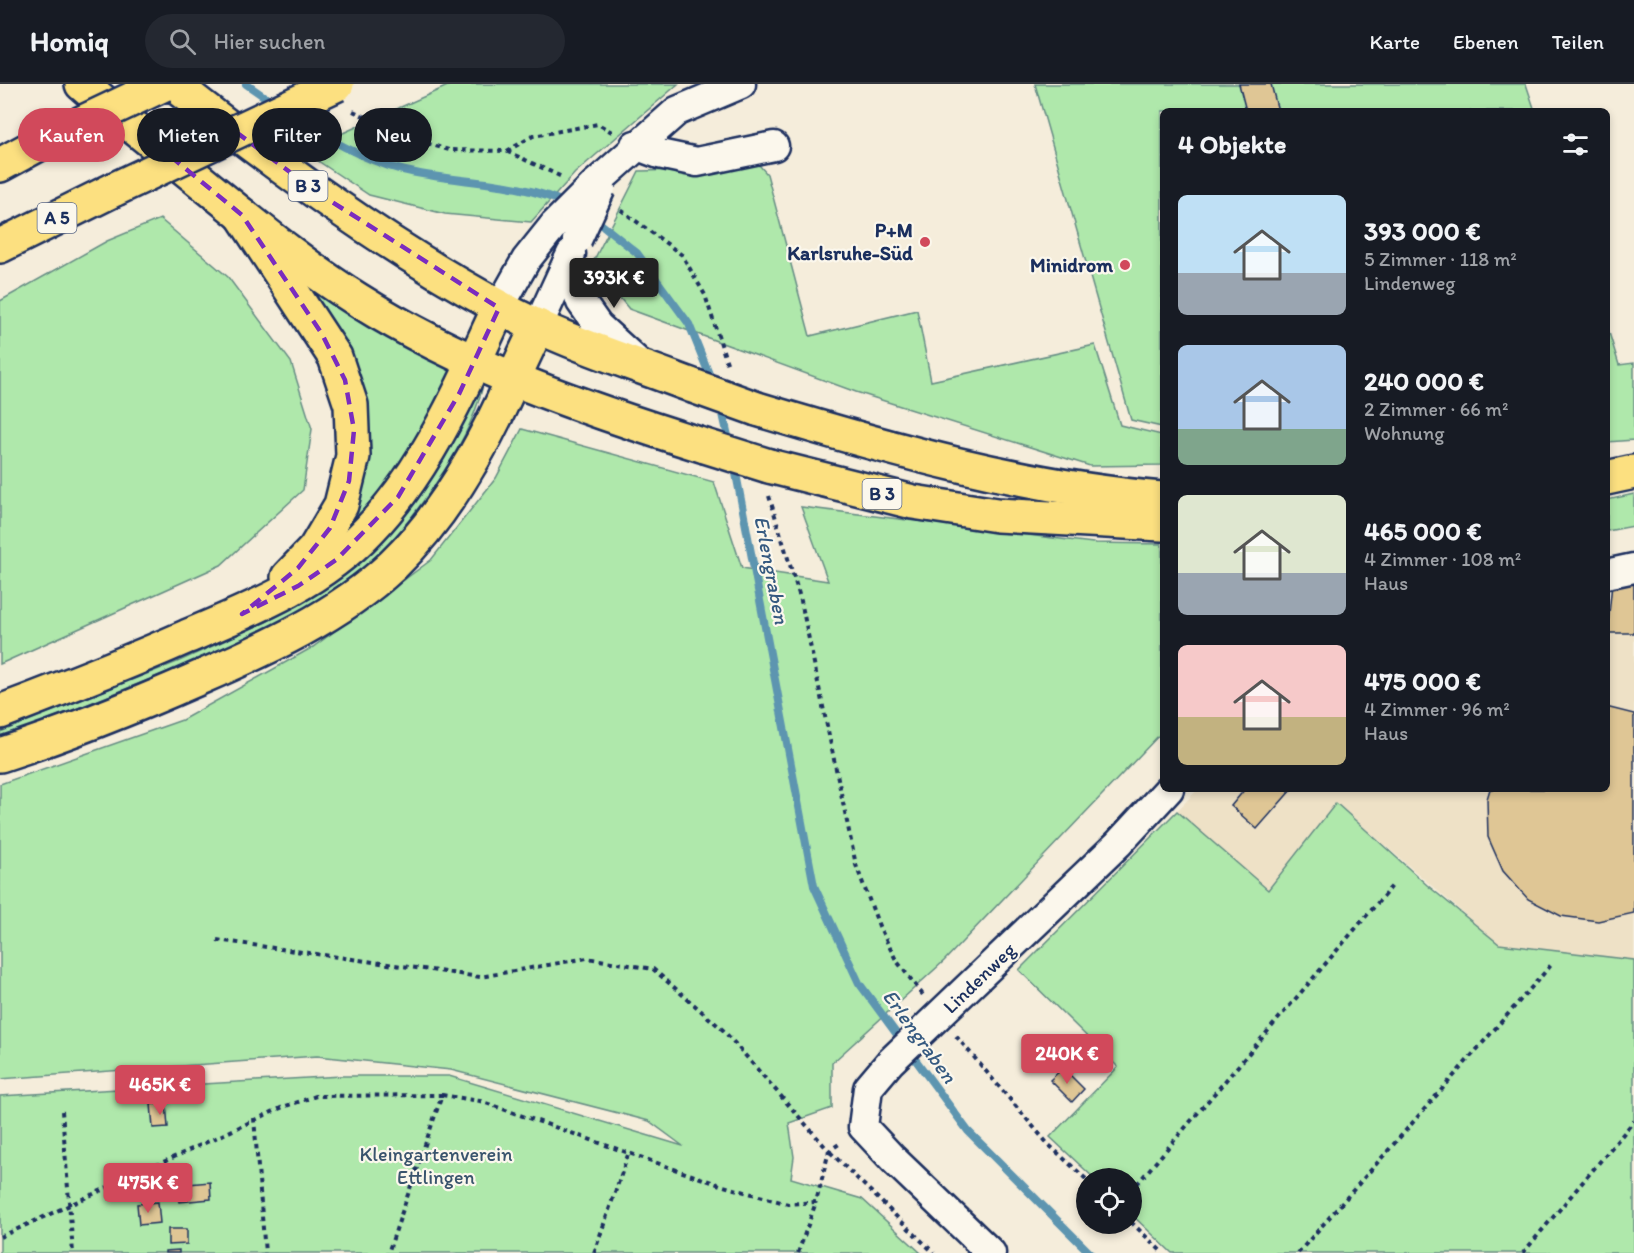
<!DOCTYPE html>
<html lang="de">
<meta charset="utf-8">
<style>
body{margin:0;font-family:Itim,sans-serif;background:#242831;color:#f1f3f6;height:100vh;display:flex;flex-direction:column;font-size:22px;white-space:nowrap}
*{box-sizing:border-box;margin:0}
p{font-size:20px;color:#9ea1a6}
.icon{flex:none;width:33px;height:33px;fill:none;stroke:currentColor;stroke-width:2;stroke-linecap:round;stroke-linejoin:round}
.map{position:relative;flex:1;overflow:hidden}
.details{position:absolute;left:1160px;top:24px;width:450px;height:684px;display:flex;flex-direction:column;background:#171b24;border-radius:9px;box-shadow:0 3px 9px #0003}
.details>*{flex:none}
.hud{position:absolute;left:18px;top:24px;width:570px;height:54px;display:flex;gap:12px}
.tools{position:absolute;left:1076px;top:1084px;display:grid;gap:12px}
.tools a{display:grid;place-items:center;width:66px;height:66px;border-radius:50%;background:#171b24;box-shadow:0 3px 9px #0003;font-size:30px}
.price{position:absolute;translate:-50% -51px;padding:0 14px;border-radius:6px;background:#d1495b;color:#fff;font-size:20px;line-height:39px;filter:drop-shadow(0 2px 3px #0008)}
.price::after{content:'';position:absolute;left:50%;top:36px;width:18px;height:14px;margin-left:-9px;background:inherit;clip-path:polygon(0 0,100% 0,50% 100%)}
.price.current{background:#222;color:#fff}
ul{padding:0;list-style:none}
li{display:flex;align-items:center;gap:18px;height:150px;padding:0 18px}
li span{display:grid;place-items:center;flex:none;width:168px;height:120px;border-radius:9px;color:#555}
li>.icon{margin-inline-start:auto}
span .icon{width:72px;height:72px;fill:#fffc;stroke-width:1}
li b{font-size:26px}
h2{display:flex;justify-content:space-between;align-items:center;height:72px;padding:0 18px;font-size:26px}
.chip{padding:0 21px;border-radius:27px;background:#171b24;box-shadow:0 3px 9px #0003;font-size:21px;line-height:54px}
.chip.current{background:#d1495b;color:#fff}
header{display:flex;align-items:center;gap:36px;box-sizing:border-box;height:84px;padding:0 30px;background:#171b24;border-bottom:2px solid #363941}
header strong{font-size:28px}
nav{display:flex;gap:33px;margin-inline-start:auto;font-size:21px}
.search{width:420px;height:54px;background:#242831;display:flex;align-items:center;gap:15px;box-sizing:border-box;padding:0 21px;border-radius:33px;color:#9ea1a6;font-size:22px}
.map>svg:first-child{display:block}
.built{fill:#eee1c6}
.green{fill:#afe8ab;stroke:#658c84;stroke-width:1.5}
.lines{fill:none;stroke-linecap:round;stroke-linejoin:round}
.stream{stroke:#5d95b0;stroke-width:8}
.building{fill:#dfc695;stroke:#1b2f5e;stroke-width:1.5}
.minor-casing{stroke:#1b2f5e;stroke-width:33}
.major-casing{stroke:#1b2f5e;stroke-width:38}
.highway-casing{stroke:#1b2f5e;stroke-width:38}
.path{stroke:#1b2f5e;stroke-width:4;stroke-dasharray:4.5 4.5;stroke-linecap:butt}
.minor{stroke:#fbf7ec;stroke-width:28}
.major{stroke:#fce080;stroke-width:33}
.highway{stroke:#fce080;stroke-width:33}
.minor-bridge-casing{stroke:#1b2f5e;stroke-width:33;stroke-linecap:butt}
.major-bridge-casing{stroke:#1b2f5e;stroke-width:38;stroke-linecap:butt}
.highway-bridge-casing{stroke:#1b2f5e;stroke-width:38;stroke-linecap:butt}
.minor-bridge{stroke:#fbf7ec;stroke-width:28}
.major-bridge{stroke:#fce080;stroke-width:33}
.highway-bridge{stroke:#fce080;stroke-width:33}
.marked{fill:none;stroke:#7b2cbf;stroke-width:4.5;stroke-dasharray:12 8;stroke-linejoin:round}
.poi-dot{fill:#d1495b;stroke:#fbf7ec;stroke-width:2}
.labels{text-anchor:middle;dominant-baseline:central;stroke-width:4.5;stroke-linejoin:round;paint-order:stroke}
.shield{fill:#fbf7ec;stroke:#5e6b89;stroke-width:1.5}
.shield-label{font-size:18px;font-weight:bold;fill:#1b2f5e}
.poi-label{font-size:20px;font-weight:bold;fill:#1b2f5e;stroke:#fbf7ec;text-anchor:end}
.street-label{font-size:20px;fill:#1b2f5e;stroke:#fbf7ec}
.park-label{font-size:20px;fill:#39546d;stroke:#fbf7ec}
.water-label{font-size:21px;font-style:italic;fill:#365a80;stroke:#fbf7ec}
</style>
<header>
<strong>Homiq</strong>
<div class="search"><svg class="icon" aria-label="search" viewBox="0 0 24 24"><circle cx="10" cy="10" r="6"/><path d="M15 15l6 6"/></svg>Hier suchen</div>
<nav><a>Karte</a><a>Ebenen</a><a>Teilen</a></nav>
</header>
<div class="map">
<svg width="1634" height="1169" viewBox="0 0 1634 1169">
<rect width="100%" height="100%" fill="#f5eddb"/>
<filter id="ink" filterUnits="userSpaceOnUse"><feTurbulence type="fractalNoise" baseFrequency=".0167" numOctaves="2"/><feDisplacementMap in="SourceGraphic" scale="12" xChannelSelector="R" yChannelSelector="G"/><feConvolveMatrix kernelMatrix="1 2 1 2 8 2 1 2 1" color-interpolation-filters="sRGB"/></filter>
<g filter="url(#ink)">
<!-- built -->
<polygon class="built" points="1634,494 1634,876 1499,860 1336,719 1268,806 1177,727 1198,705 1606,705 1606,568 1612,500"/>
<!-- green -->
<g class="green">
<polygon points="452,0 678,0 575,89 531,138 445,130 369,111 303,67"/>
<polygon points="1035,0 1526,0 1535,27 1162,27 1162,343 1131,336"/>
<polygon points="752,73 767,90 810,252 917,226 931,297 1095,261 1120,341 1162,351 1162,381 1090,382 856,308 629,225 592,180 639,87 684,86"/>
<polygon points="160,135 228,193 291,278 312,345 303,406 221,481 0,580 0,217 107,157"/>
<polygon points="307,201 386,252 456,288 404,380 345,448 367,330 357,284 335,242 307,205"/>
<polygon points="1607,242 1619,281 1634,279 1634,356 1607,358"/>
<path d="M480 303 482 305C473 341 455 372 434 402 417 427 398 452 376 472 312 529 231 563 153 594 102 615 51 635 0 654V648L177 578 266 538 310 512Z"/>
<polygon points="522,345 714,398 742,484 828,497 801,423 1093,459 1162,460 1162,648 944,877 832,979 832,1024 789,1039 794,1073 791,1094 862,1115 921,1169 0,1169 0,1012 342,992 449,992 683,1062 649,1037 451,986 317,972 0,995 0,700 182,636 313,563 431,476 496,394"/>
<polygon points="1634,410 1634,442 1607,447 1607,416"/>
<polygon points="1336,719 1427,801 1499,860 1634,876 1634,1169 1172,1169 1131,1130 1131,1095 1095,1095 1050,1053 1118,983 1019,886 1177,727 1268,806"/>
</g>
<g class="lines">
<!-- stream -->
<g class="stream">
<polyline points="246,0 275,20"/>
<path d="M291 31C327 54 361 75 402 86 458 100 517 95 569 121"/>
<polyline points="591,132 637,169 689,240 713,300"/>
<polyline points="721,321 730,361"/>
<polyline points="734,379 814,802 859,899 968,1047 1090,1169"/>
</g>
</g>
<!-- building -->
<g class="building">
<polygon points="1239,0 1271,0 1278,27 1246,27"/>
<polygon points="1634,494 1634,549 1607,549 1612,500"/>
<polygon points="1606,623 1634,630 1634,829 1598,837 1561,832 1528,815 1503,787 1488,753 1487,715 1490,705 1606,705"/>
<polygon points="1245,705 1292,705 1257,745 1231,722"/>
<polygon points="1063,984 1084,1005 1072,1018 1050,996"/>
<polygon points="166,1019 168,1043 153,1044 151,1020"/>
<polygon points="210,1098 211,1115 179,1118 177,1101"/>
<polygon points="158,1118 160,1139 139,1141 137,1120"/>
<polygon points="168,1145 187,1145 187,1160 168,1161"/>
<polygon points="179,1166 179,1169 165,1169 165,1167"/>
</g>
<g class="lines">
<!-- minor casing -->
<g class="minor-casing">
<g id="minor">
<polyline points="635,61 659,70 697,78 774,62"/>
<polyline points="595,100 677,27 741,0"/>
<polyline points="567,179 581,218 598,242 641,281"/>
<polyline points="499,224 526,176 554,141"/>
<polyline points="538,242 571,170"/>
<polyline points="1606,490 1634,484"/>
<polyline points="991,1169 893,1075 863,1043 868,1004 890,978 1118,760 1169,705"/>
</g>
</g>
<!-- major casing -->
<g class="major-casing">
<g id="major">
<path d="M82 0C123 35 166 69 209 104 257 143 305 183 358 216 464 283 586 325 705 362"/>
<path d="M173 0C276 81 384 161 499 223 561 257 628 277 693 302"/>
<polyline points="475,276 499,224"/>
<polyline points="513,295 538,242"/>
<path d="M757 325C890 365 1023 403 1162 415"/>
<polyline points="769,382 913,418 997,431 1162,440"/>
<polyline points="1606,394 1634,388"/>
</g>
</g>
<!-- highway casing -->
<g class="highway-casing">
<g id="highway">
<polyline points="0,81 50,54"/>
<polyline points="242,131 335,273 351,321 353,372 341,421 315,465 288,493"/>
<polyline points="0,162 115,105"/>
<path d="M0 628C63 604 125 580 186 553 252 525 319 499 369 446 415 398 447 336 475 276"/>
<path d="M0 671C68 649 133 623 199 594 266 565 339 532 393 481 446 430 484 361 513 295"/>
</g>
</g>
<!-- path -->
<g class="path">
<polyline points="353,27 412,55 449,66 506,67 562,93"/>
<polyline points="507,67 533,52 598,40 612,48"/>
<polyline points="621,126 682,171 705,211 728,282"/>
<polyline points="769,412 801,517 856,781 879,842 896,876 923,911"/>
<polyline points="217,856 480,893 587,874 653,885 723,946 829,1067 842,1058"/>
<polyline points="956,952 1048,1060 1086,1095"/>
<polyline points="442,1011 480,1017 720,1101 788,1120 816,1118 829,1067"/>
<polyline points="62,1027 73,1169"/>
<polyline points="254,1034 265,1169"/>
<polyline points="830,1068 934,1169"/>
<polyline points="1131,1107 1392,802"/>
<polyline points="1131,1138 1163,1169"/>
<polyline points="0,1153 283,1023 316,1012 442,1011 388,1169"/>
<polyline points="594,1169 629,1068"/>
<polyline points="798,1169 816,1118"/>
<polyline points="1298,1169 1552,880"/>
<polyline points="1523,1169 1634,1037"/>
</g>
<!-- minor -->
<use href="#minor" class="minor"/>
<!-- major -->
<use href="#major" class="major"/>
<!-- highway -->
<use href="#highway" class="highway"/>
<!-- minor-bridge casing -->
<g class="minor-bridge-casing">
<g id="minor-bridge">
<polyline points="554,141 595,100"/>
<polyline points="577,156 601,104"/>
</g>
</g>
<!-- major-bridge casing -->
<g class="major-bridge-casing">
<g id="major-bridge">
<polyline points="693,302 757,325"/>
<polyline points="705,362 769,382"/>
</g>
</g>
<!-- highway-bridge casing -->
<g class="highway-bridge-casing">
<g id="highway-bridge">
<polyline points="50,54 164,0"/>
<polyline points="115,105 337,0"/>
</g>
</g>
<!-- minor-bridge -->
<use href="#minor-bridge" class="minor-bridge"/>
<!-- major-bridge -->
<use href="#major-bridge" class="major-bridge"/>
<!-- highway-bridge -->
<use href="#highway-bridge" class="highway-bridge"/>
</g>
</g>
<!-- marked area -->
<path class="marked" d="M236 48 318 109 499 224 459 310 398 413 336 476 298 502 242 530 298 484 330 444 349 397 354 346 345 296 322 250 242 131 175 76Z"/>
<!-- markers -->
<g class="poi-dot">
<circle cx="925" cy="158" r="6"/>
<circle cx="1125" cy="181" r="6"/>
</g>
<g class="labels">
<!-- shield labels -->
<g class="shield">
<rect x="288.5" y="87" width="39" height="30" rx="4.5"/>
<rect x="37.5" y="119" width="39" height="30" rx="4.5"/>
<rect x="862.5" y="395" width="39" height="30" rx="4.5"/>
</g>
<g class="shield-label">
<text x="308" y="102">B 3</text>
<text x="57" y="134">A 5</text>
<text x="882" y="410">B 3</text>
</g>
<!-- poi labels -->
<g class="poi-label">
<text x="913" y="146">P+M<tspan x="913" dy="23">Karlsruhe-Süd</tspan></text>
<text x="1113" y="181">Minidrom</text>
</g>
<!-- street labels -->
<g class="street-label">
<text transform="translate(979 894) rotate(-44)">Lindenweg</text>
</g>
<!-- park labels -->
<g class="park-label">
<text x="436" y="1070">Kleingartenverein<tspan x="436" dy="23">Ettlingen</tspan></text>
</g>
<!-- water labels -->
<g class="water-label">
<text transform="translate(772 486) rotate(79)">Erlengraben</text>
<text transform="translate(920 952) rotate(54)">Erlengraben</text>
</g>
</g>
</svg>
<div class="tools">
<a><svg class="icon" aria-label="locate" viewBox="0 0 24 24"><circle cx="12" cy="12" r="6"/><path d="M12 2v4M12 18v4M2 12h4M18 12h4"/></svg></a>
</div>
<b class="price current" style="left:614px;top:225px">393K €</b>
<b class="price" style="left:1067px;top:1001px">240K €</b>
<b class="price" style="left:160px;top:1032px">465K €</b>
<b class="price" style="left:148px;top:1130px">475K €</b>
<div class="hud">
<a class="chip current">Kaufen</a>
<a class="chip">Mieten</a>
<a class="chip">Filter</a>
<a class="chip">Neu</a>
</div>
<section class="details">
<h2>4 Objekte<svg class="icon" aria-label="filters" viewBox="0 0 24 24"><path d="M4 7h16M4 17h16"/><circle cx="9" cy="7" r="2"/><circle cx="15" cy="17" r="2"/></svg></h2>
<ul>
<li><span style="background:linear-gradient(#bfe0f5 65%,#9aa5b1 0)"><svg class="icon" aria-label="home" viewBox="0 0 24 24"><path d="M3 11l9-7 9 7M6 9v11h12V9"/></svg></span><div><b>393 000 €</b><p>5 Zimmer · 118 m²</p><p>Lindenweg</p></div></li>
<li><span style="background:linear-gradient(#a9c7e8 70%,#7fa58c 0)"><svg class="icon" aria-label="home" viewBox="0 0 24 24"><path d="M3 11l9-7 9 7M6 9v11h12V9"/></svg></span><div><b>240 000 €</b><p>2 Zimmer · 66 m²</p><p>Wohnung</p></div></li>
<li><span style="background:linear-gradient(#dfe7d0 65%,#9aa5b1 0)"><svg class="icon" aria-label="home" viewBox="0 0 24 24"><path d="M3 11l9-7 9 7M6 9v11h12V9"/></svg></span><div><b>465 000 €</b><p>4 Zimmer · 108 m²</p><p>Haus</p></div></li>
<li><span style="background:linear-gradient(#f6c9c9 60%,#c2b280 0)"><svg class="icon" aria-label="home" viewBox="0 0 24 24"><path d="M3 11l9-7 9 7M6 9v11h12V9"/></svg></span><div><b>475 000 €</b><p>4 Zimmer · 96 m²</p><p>Haus</p></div></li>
</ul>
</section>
</div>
